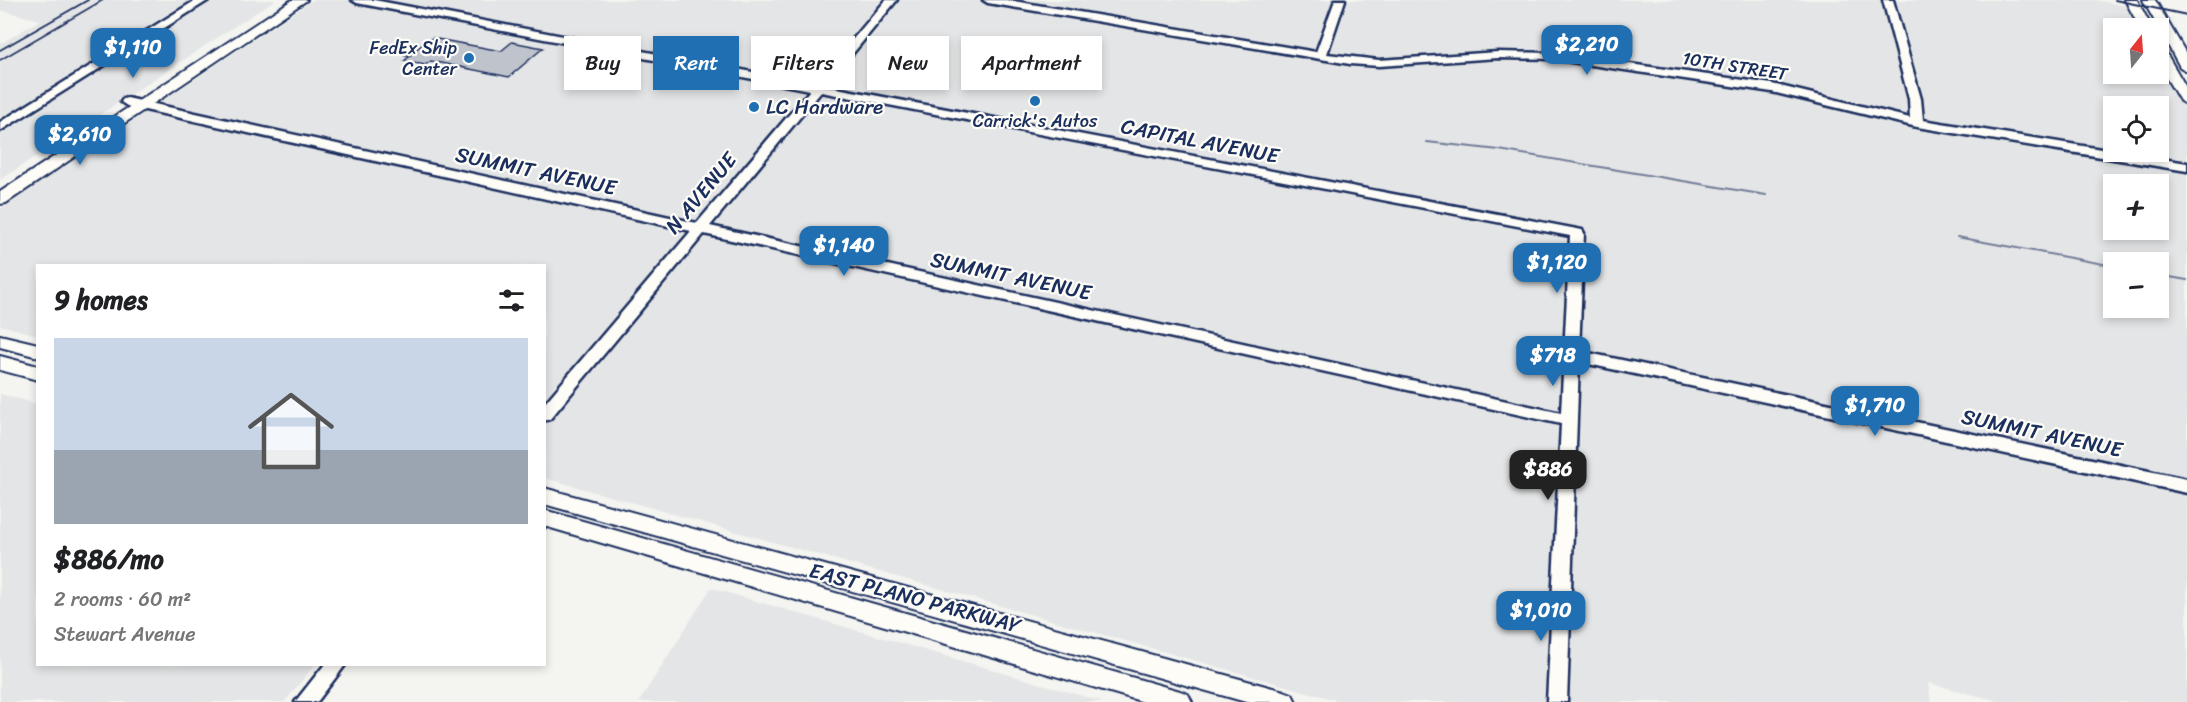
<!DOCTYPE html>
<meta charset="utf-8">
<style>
body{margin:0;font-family:Sriracha,sans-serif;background:#f2f2f2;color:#202124;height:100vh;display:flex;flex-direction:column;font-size:22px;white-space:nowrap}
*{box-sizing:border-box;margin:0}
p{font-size:20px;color:#757577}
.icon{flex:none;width:33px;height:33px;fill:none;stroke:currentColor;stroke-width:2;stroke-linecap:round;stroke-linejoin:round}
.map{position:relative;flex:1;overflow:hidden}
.panel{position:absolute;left:36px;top:264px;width:510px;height:402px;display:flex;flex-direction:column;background:#fff;border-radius:0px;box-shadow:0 3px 9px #0003}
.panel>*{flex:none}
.hud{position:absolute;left:564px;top:36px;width:570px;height:54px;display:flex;gap:12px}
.needle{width:39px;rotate:17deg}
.controls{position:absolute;left:2103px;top:18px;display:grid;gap:12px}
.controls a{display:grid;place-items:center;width:66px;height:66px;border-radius:0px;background:#fff;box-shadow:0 3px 9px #0003;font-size:30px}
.price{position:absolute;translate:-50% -51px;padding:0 14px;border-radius:12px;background:#1f6fb2;color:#fff;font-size:20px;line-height:39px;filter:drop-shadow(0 2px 3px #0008)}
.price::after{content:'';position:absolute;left:50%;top:36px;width:18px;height:14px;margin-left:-9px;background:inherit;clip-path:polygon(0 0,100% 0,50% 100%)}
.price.on{background:#222;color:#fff}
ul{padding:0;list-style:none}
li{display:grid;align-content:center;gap:12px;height:318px;padding:0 18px}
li+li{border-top:2px solid #e0e0e0}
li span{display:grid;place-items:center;height:186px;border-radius:0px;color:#555}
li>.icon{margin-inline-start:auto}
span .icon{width:108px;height:108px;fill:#fffc;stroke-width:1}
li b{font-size:26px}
h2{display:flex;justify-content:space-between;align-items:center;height:72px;padding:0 18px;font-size:26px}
.pill{padding:0 21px;border-radius:0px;background:#fff;box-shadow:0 3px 9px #0003;font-size:21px;line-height:54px}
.pill.on{background:#1f6fb2;color:#fff}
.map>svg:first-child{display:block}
.built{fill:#e4e5e6;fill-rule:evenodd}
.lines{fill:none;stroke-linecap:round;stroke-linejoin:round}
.stream{stroke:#717c98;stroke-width:2}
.building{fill:#bfc3cc;stroke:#1b2f5e;stroke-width:1.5}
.minor-casing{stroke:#1b2f5e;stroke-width:5}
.major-casing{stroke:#1b2f5e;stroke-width:4}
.minor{fill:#fdfcf7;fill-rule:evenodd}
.major{fill:#fdfcf7;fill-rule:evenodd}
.tram{stroke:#1b2f5e;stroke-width:1.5}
.rail{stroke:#1b2f5e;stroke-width:2}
.poi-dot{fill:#1f6fb2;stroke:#fdfcf7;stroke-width:2}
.labels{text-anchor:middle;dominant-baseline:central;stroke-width:4.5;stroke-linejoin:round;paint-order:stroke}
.far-poi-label{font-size:18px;fill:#1b2f5e;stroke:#fdfcf7;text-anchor:end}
.far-street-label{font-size:18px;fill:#1b2f5e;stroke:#fdfcf7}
.poi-label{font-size:21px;fill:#1b2f5e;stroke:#fdfcf7;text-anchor:start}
.street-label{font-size:21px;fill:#1b2f5e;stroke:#fdfcf7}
</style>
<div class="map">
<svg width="2187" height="702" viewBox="0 0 2187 702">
<rect width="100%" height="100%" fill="#f4f4f1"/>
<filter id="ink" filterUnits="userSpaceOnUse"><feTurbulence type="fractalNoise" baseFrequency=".0167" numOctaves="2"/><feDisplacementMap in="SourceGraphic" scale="12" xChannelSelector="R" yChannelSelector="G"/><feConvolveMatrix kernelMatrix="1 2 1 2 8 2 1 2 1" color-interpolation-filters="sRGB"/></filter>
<g filter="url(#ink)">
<!-- built -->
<g class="built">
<polygon points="0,0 275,0 0,180 0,44 40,20 0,10"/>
<path d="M313 0H2095L2126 6 2138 28H2114V74H2158L2159 64 2187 115V702H2002L1928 683 1931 702H1343L545 478 544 266H38L37 335 0 325V209ZM2114 106H2158V152H2114ZM2114 184H2158V230H2114ZM2114 262H2158V308H2114Z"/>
<polygon points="0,394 37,404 38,664 315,665 284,702 0,702"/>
<polygon points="711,588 1103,702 639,702"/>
</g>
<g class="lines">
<!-- stream -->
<g class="stream">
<polyline points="1427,142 1499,150 1766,195"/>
<polyline points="1957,237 2114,266"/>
<polyline points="2158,275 2187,280"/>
</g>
</g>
<!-- building -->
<polygon class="building" points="432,38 501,51 512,42 543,48 509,77 431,61 425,65 404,61 410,56 406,56"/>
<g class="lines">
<!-- minor casing -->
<g class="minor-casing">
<g id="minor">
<polygon points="196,0 209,0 0,131 0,122"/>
<path d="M352 0H374L815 84 886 0H897L826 86 1582 230 1584 233 1579 351 2187 479V493L1579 362 1567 702H1547L1561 424 704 234 550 419 544 421V404L691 231 127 106 121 102 123 99 127 98 697 223 810 90 357 3ZM821 92 1570 236 1561 413 710 226Z"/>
<polygon points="983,0 1007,0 1316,52 1335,0 1345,0 1327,54 1379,60 1498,52 1551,53 1772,84 1910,118 1909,99 1883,0 1893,0 1921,99 1923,120 2187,163 2187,171 1917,127 1772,92 1551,59 1498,58 1379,66 1350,64 988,3"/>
<polygon points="325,664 346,664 317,702 295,702"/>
</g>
</g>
<!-- major casing -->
<g class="major-casing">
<g id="major">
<polygon points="292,0 307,0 6,203 0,204 0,192"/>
<polygon points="2125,0 2137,0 2152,28 2140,28"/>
<polygon points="2143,0 2155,0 2187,55 2187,71 2180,67"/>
<polygon points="2158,47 2165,51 2187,89 2187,105 2180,101 2158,64"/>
<polygon points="0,335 38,344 38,357 0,347"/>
<polygon points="0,356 38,366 38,380 0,370"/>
<polygon points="544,488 1284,691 1292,694 1296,702 1246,702 544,504"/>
<polygon points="544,510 1180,691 1188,694 1192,702 1144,702 544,526"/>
</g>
</g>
<!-- minor -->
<use href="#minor" class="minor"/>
<!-- major -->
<use href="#major" class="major"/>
<!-- tram -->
<polyline class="tram" points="0,60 103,0"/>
<!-- rail -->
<g class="rail">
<polyline points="2115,0 2187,15"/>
<polyline points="0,50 88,0"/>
</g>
</g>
</g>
<!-- markers -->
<g class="poi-dot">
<circle cx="469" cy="58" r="6"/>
<circle cx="1035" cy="101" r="6"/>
<circle cx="754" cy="107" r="6"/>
</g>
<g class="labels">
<!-- far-poi labels -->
<g class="far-poi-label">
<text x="457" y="48">FedEx Ship<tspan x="457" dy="21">Center</tspan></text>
<text x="1035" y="121" text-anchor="middle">Carrick's Autos</text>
</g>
<!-- far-street labels -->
<g class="far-street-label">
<text transform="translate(1735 66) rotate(9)">10TH STREET</text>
</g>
<!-- poi labels -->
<g class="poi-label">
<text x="766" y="107">LC Hardware</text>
</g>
<!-- street labels -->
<g class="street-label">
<text transform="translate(1200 141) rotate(11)">CAPITAL AVENUE</text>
<text transform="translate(536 171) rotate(12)">SUMMIT AVENUE</text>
<text transform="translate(701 193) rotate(-50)">N AVENUE</text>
<text transform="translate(1011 276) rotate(12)">SUMMIT AVENUE</text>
<text transform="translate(2042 433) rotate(12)">SUMMIT AVENUE</text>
<text transform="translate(915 598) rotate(15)">EAST PLANO PARKWAY</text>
</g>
</g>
</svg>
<div class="controls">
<a><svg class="needle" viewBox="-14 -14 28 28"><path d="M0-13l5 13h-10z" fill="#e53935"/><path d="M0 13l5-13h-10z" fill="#757577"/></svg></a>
<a><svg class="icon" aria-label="locate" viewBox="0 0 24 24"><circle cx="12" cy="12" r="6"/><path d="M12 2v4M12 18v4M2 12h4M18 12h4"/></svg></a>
<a>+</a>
<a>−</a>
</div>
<b class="price" style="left:1587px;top:76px">$2,210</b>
<b class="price" style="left:133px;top:79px">$1,110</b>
<b class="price" style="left:80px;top:166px">$2,610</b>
<b class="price" style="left:844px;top:277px">$1,140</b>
<b class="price" style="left:1557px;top:294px">$1,120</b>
<b class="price" style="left:1553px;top:387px">$718</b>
<b class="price" style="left:1875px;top:437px">$1,710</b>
<b class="price on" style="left:1548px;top:501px">$886</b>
<b class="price" style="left:1541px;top:642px">$1,010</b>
<div class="hud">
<a class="pill">Buy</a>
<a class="pill on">Rent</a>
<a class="pill">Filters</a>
<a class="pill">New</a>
<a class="pill">Apartment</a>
</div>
<section class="panel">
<h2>9 homes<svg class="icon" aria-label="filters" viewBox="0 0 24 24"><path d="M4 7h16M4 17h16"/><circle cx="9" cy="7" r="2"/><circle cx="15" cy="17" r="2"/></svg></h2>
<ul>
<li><span style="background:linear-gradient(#c9d6e8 60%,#9aa5b1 0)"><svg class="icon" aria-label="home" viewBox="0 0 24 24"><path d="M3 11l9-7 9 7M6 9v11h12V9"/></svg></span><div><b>$886/mo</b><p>2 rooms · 60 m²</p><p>Stewart Avenue</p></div></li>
</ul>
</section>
</div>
